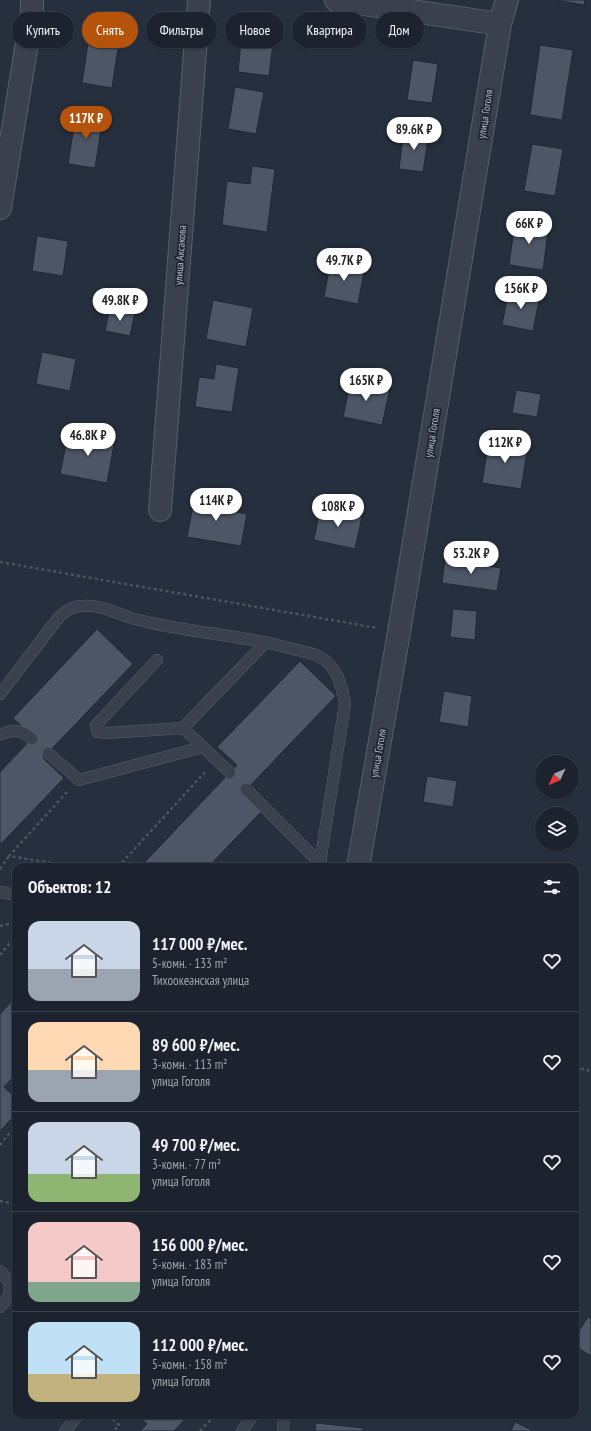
<!DOCTYPE html>
<html lang="ru">
<meta charset="utf-8">
<style>
body{margin:0;font-family:"PT Sans Narrow",sans-serif;background:#292f3a;color:#f1f3f6;height:100vh;display:flex;flex-direction:column;font-size:15px;white-space:nowrap}
*{box-sizing:border-box;margin:0}
p{font-size:13px;color:#a0a4aa}
.icon{flex:none;width:22px;height:22px;fill:none;stroke:currentColor;stroke-width:2;stroke-linecap:round;stroke-linejoin:round}
.map{position:relative;flex:1;overflow:hidden}
.panel{position:absolute;left:12px;top:863px;width:567px;height:556px;display:flex;flex-direction:column;background:#1c232e;border-radius:12px;box-shadow:0 1px 3px #0004,0 0 0 1px #3a404a}
.panel>*{flex:none}
.banner{position:absolute;left:12px;top:12px;width:567px;height:36px;display:flex;gap:8px}
.needle{width:26px;rotate:226deg}
.buttons{position:absolute;left:535px;top:755px;display:grid;gap:8px}
.buttons a{display:grid;place-items:center;width:44px;height:44px;border-radius:50%;background:#1c232e;box-shadow:0 1px 3px #0004,0 0 0 1px #3a404a;font-size:20px}
.price{position:absolute;translate:-50% -34px;padding:0 9px;border-radius:14px;background:#fff;color:#222;font-size:13px;line-height:26px;filter:drop-shadow(0 1px 2px #0008)}
.price::after{content:'';position:absolute;left:50%;top:24px;width:12px;height:9px;margin-left:-6px;background:inherit;clip-path:polygon(0 0,100% 0,50% 100%)}
.price.on{background:#b45309;color:#fff}
ul{padding:0;list-style:none}
li{display:flex;align-items:center;gap:12px;height:100px;padding:0 16px}
li+li{border-top:1px solid #3a404a}
li span{display:grid;place-items:center;flex:none;width:112px;height:80px;border-radius:12px;color:#555}
li>.icon{margin-inline-start:auto}
span .icon{width:48px;height:48px;fill:#fffc;stroke-width:1}
li b{font-size:17px}
h2{display:flex;justify-content:space-between;align-items:center;height:48px;padding:0 16px;font-size:17px}
.chip{padding:0 14px;border-radius:18px;background:#1c232e;box-shadow:0 1px 3px #0004,0 0 0 1px #3a404a;font-size:14px;line-height:36px}
.chip.on{background:#b45309;color:#fff}
.map>svg:first-child{display:block}
.building{fill:#4c5666;stroke:#212834}
.lines{fill:none;stroke-linecap:round;stroke-linejoin:round}
.service-casing{stroke:#585f6b;stroke-width:12}
.minor-casing{stroke:#585f6b;stroke-width:24}
.path{stroke:#46585b;stroke-width:2.5;stroke-dasharray:3 3;stroke-linecap:butt}
.service{stroke:#3a414d;stroke-width:11}
.minor{stroke:#3a414d;stroke-width:22}
.labels{text-anchor:middle;dominant-baseline:central;stroke-width:3.5;stroke-linejoin:round;paint-order:stroke}
.street-label{font-size:11px;fill:#b6bcc8;stroke:#1f2632}
</style>
<div class="map">
<svg width="591" height="1431" viewBox="0 0 591 1431">
<rect width="100%" height="100%" fill="#262f3d"/>
<!-- building -->
<g class="building">
<polygon points="555,0 585,0 584,5"/>
<polygon points="242,32 274,35 269,76 238,72"/>
<polygon points="88,43 118,48 112,88 82,83"/>
<polygon points="540,45 573,50 562,120 530,115"/>
<polygon points="413,60 438,64 432,103 407,100"/>
<polygon points="235,87 264,92 256,134 228,129"/>
<polygon points="76,113 103,117 95,168 68,164"/>
<polygon points="404,129 429,133 423,172 399,169"/>
<polygon points="532,144 563,149 555,196 524,191"/>
<polygon points="252,166 275,169 267,232 222,225 227,181 250,184"/>
<polygon points="515,221 549,225 543,270 509,265"/>
<polygon points="37,236 68,241 63,276 32,271"/>
<polygon points="331,259 365,266 358,304 324,297"/>
<polygon points="509,289 540,295 533,331 502,325"/>
<polygon points="213,300 253,308 246,347 206,339"/>
<polygon points="110,307 135,312 130,336 105,331"/>
<polygon points="42,352 76,359 70,391 36,384"/>
<polygon points="216,364 239,368 232,412 195,407 199,377 214,379"/>
<polygon points="351,379 390,388 382,425 343,417"/>
<polygon points="516,390 541,394 537,417 512,413"/>
<polygon points="69,430 115,439 107,483 60,474"/>
<polygon points="489,440 528,446 521,489 482,483"/>
<polygon points="195,495 228,501 226,510 247,514 241,546 187,537"/>
<polygon points="320,508 362,517 355,549 314,540"/>
<polygon points="445,560 501,568 497,591 442,583"/>
<polygon points="453,609 477,611 475,640 450,637"/>
<polygon points="97,629 133,664 43,758 64,778 0,845 0,772 33,737 13,718"/>
<polygon points="300,661 336,696 243,793 262,811 208,867 144,867 142,865 237,765 217,747"/>
<polygon points="444,691 472,696 468,727 439,722"/>
<polygon points="427,776 457,781 453,807 423,802"/>
<polygon points="16,997 16,1074 4,1087 16,1098 16,1114 0,1131 0,1014"/>
<polygon points="588,1317 591,1319 591,1356 575,1346 575,1337"/>
<polygon points="137,1415 189,1415 174,1431 140,1431 147,1424"/>
<polygon points="515,1422 534,1431 511,1431"/>
<polygon points="316,1423 363,1428 363,1431 315,1431"/>
</g>
<g class="lines">
<!-- service casing -->
<g class="service-casing">
<g id="service">
<polyline points="157,660 98,723 96,726 98,732 107,733 183,728 266,642"/>
<path d="M0 694 59 617C66 611 72 606 82 606 100 604 118 614 135 619 186 633 239 634 289 648 299 651 310 652 318 656 337 665 342 686 345 704L320 863"/>
<polyline points="183,728 203,747"/>
<path d="M0 735C12 729 21 729 32 739"/>
<polyline points="48,753 79,780 203,747 230,773"/>
<polyline points="246,789 324,867"/>
<polyline points="0,892 16,895"/>
<path d="M0 1271C13 1284 13 1294 0 1307"/>
<polyline points="65,1431 78,1415"/>
<polyline points="242,1431 253,1415"/>
<polyline points="283,1431 284,1415"/>
</g>
</g>
<!-- minor casing -->
<g class="minor-casing">
<g id="minor">
<polyline points="336,0 500,24"/>
<polyline points="0,208 32,12 32,0"/>
<polyline points="160,510 199,0"/>
<polyline points="358,867 399,632 500,24 507,0"/>
</g>
</g>
<!-- path -->
<g class="path">
<polyline points="0,562 377,628"/>
<polyline points="67,792 9,856 77,867"/>
<polyline points="118,867 205,772"/>
<polyline points="0,869 9,856"/>
<polyline points="0,926 8,924 16,925"/>
<polyline points="0,955 9,944 16,943"/>
<polyline points="575,1067 591,1071"/>
<polyline points="0,1145 16,1125"/>
<polyline points="0,1201 16,1204"/>
<polyline points="108,1415 119,1425 114,1431"/>
<polyline points="200,1431 215,1415"/>
</g>
<!-- service -->
<use href="#service" class="service"/>
<!-- minor -->
<use href="#minor" class="minor"/>
</g>
<g class="labels">
<!-- street labels -->
<g class="street-label">
<text transform="translate(485 114) rotate(-81)">улица Гоголя</text>
<text transform="translate(180 255) rotate(-86)">улица Аксакова</text>
<text transform="translate(432 433) rotate(-81)">улица Гоголя</text>
<text transform="translate(378 753) rotate(-80)">улица Гоголя</text>
</g>
</g>
</svg>
<div class="buttons">
<a><svg class="needle" viewBox="-14 -14 28 28"><path d="M0-13l5 13h-10z" fill="#e53935"/><path d="M0 13l5-13h-10z" fill="#a0a4aa"/></svg></a>
<a><svg class="icon" aria-label="layers" viewBox="0 0 24 24"><path d="M12 4l9 5-9 5-9-5zM3 14l9 5 9-5"/></svg></a>
</div>
<b class="price on" style="left:86px;top:140px">117K ₽</b>
<b class="price" style="left:414px;top:151px">89.6K ₽</b>
<b class="price" style="left:529px;top:245px">66K ₽</b>
<b class="price" style="left:344px;top:282px">49.7K ₽</b>
<b class="price" style="left:521px;top:310px">156K ₽</b>
<b class="price" style="left:120px;top:322px">49.8K ₽</b>
<b class="price" style="left:366px;top:402px">165K ₽</b>
<b class="price" style="left:88px;top:457px">46.8K ₽</b>
<b class="price" style="left:505px;top:464px">112K ₽</b>
<b class="price" style="left:216px;top:522px">114K ₽</b>
<b class="price" style="left:338px;top:528px">108K ₽</b>
<b class="price" style="left:471px;top:575px">53.2K ₽</b>
<div class="banner">
<a class="chip">Купить</a>
<a class="chip on">Снять</a>
<a class="chip">Фильтры</a>
<a class="chip">Новое</a>
<a class="chip">Квартира</a>
<a class="chip">Дом</a>
</div>
<section class="panel">
<h2>Объектов: 12<svg class="icon" aria-label="filters" viewBox="0 0 24 24"><path d="M4 7h16M4 17h16"/><circle cx="9" cy="7" r="2"/><circle cx="15" cy="17" r="2"/></svg></h2>
<ul>
<li><span style="background:linear-gradient(#c9d6e8 60%,#9aa5b1 0)"><svg class="icon" aria-label="home" viewBox="0 0 24 24"><path d="M3 11l9-7 9 7M6 9v11h12V9"/></svg></span><div><b>117 000 ₽/мес.</b><p>5-комн. · 133 m²</p><p>Тихоокеанская улица</p></div><svg class="icon" aria-label="heart" viewBox="0 0 24 24"><path d="M12 20l-8-8c-3-5 5-10 8-4 3-6 11-1 8 4z"/></svg></li>
<li><span style="background:linear-gradient(#ffd9b3 60%,#9aa5b1 0)"><svg class="icon" aria-label="home" viewBox="0 0 24 24"><path d="M3 11l9-7 9 7M6 9v11h12V9"/></svg></span><div><b>89 600 ₽/мес.</b><p>3-комн. · 113 m²</p><p>улица Гоголя</p></div><svg class="icon" aria-label="heart" viewBox="0 0 24 24"><path d="M12 20l-8-8c-3-5 5-10 8-4 3-6 11-1 8 4z"/></svg></li>
<li><span style="background:linear-gradient(#c9d6e8 65%,#8fb573 0)"><svg class="icon" aria-label="home" viewBox="0 0 24 24"><path d="M3 11l9-7 9 7M6 9v11h12V9"/></svg></span><div><b>49 700 ₽/мес.</b><p>3-комн. · 77 m²</p><p>улица Гоголя</p></div><svg class="icon" aria-label="heart" viewBox="0 0 24 24"><path d="M12 20l-8-8c-3-5 5-10 8-4 3-6 11-1 8 4z"/></svg></li>
<li><span style="background:linear-gradient(#f6c9c9 75%,#7fa58c 0)"><svg class="icon" aria-label="home" viewBox="0 0 24 24"><path d="M3 11l9-7 9 7M6 9v11h12V9"/></svg></span><div><b>156 000 ₽/мес.</b><p>5-комн. · 183 m²</p><p>улица Гоголя</p></div><svg class="icon" aria-label="heart" viewBox="0 0 24 24"><path d="M12 20l-8-8c-3-5 5-10 8-4 3-6 11-1 8 4z"/></svg></li>
<li><span style="background:linear-gradient(#bfe0f5 65%,#c2b280 0)"><svg class="icon" aria-label="home" viewBox="0 0 24 24"><path d="M3 11l9-7 9 7M6 9v11h12V9"/></svg></span><div><b>112 000 ₽/мес.</b><p>5-комн. · 158 m²</p><p>улица Гоголя</p></div><svg class="icon" aria-label="heart" viewBox="0 0 24 24"><path d="M12 20l-8-8c-3-5 5-10 8-4 3-6 11-1 8 4z"/></svg></li>
</ul>
</section>
</div>
